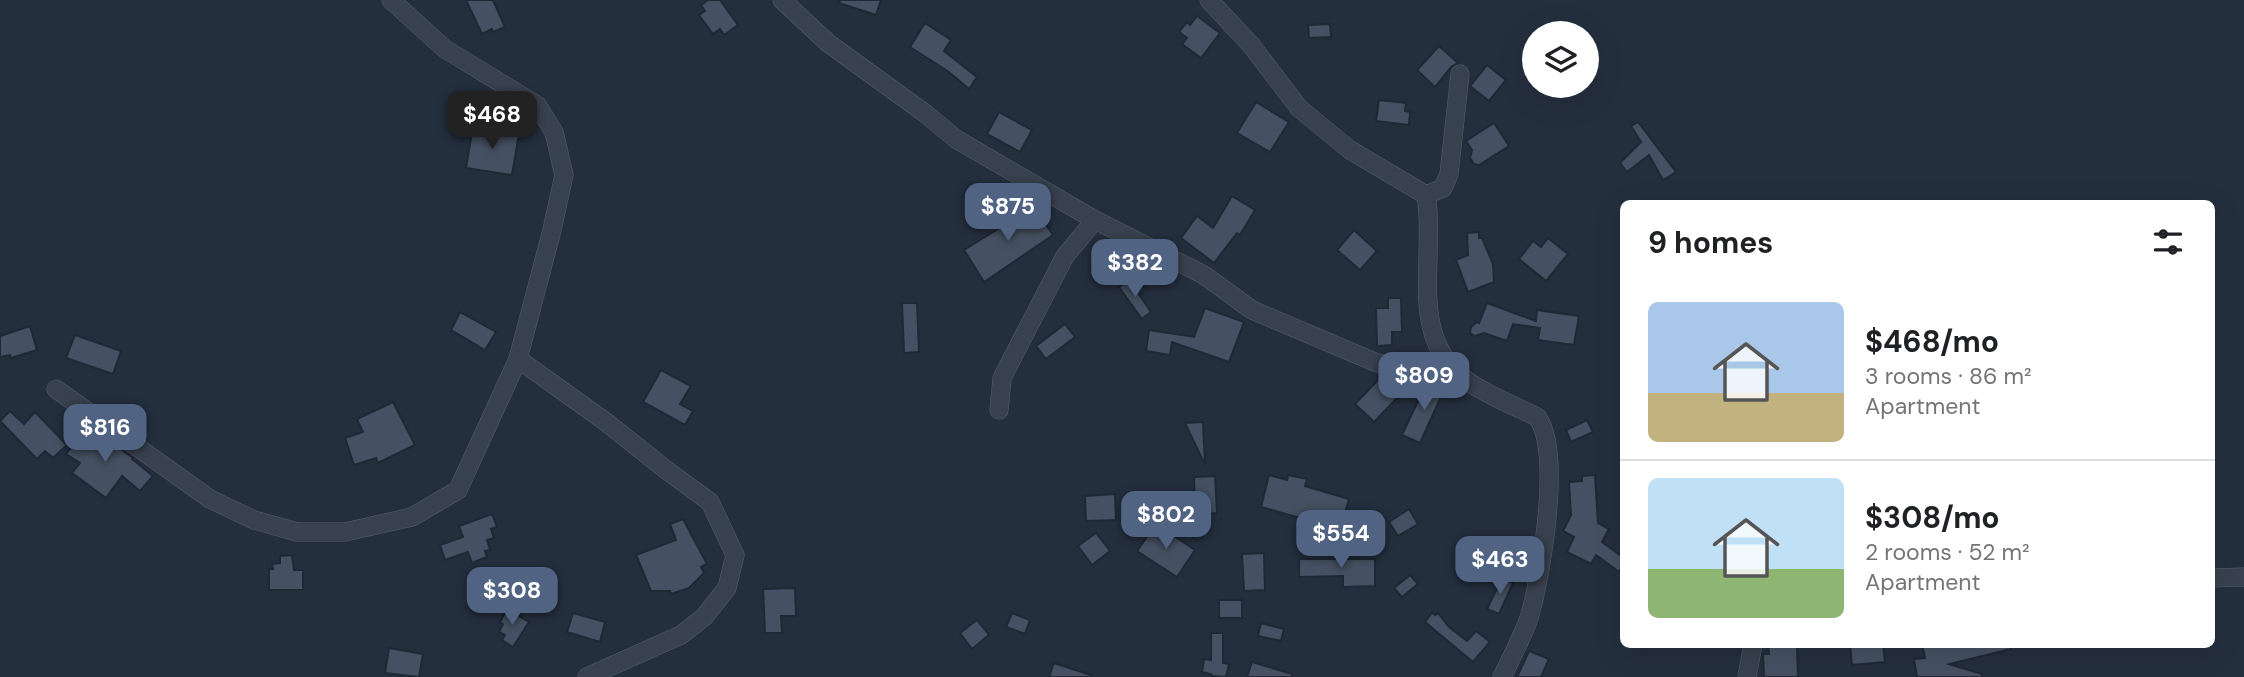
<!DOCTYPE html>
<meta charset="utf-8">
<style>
body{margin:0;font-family:"DM Sans",sans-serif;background:#f2f2f2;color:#202124;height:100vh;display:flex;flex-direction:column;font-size:26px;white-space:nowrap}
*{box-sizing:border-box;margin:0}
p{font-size:23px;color:#757577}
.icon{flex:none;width:38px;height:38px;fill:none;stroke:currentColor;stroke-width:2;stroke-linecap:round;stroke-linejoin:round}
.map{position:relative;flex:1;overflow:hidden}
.panel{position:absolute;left:1620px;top:200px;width:595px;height:448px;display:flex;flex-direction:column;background:#fff;border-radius:10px;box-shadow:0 7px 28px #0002}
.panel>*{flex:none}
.tools{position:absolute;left:1522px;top:21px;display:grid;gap:14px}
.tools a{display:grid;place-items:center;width:77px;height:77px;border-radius:50%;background:#fff;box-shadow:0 7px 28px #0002;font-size:35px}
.price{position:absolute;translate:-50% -60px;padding:0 16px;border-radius:14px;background:#506383;color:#fff;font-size:23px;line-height:46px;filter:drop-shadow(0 2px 4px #0008)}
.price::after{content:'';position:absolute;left:50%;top:42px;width:21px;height:16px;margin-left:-10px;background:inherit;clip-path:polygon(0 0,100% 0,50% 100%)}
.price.selected{background:#222;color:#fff}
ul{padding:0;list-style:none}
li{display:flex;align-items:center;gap:21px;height:175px;padding:0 28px}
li+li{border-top:2px solid #e0e0e0}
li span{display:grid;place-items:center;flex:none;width:196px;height:140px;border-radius:10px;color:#555}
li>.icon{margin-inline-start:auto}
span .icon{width:84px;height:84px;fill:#fffc;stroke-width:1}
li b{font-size:30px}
h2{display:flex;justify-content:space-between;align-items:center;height:84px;padding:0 28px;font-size:30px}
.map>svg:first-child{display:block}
.building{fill:#455162;stroke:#1f2835;stroke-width:2}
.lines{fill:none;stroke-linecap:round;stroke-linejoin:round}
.minor-casing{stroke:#565f6c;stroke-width:19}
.minor{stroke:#38414e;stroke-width:18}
</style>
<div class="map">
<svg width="2244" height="677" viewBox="0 0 2244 677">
<rect width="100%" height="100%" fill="#242f3e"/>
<!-- building -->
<g class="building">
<polygon points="466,0 493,0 505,27 493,32 492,29 482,34"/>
<polygon points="708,0 720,0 738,25 724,35 720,29 713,34 699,15 705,11 701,5"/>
<polygon points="840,0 881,0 876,15 839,3"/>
<polygon points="1197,16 1220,33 1201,58 1182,44 1187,38 1179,32 1187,22 1190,25"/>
<polygon points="925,23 951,40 944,51 977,77 969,89 949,72 910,47"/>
<polygon points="1330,24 1331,37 1309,38 1308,25"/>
<polygon points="1439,46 1458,63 1451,67 1435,87 1417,70"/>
<polygon points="1487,65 1506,80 1489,101 1470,86"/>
<polygon points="1379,100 1406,103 1405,111 1410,112 1409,125 1376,121"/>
<polygon points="1256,102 1289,122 1270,152 1237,133"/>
<polygon points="999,112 1032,130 1020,152 987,134"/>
<polygon points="1638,122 1676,172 1663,180 1649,155 1627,172 1620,163 1641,142 1631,126"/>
<polygon points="1494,123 1509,146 1479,165 1474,164 1470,158 1472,150 1466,141"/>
<polygon points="473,126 519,134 512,175 466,168"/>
<polygon points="971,184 994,200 986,211 963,196"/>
<polygon points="1232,196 1255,210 1240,235 1237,233 1214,263 1181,238 1197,216 1213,228"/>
<polygon points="1022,207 1026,212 1033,207 1053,235 984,282 964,250 1006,224 1002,221"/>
<polygon points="1354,230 1377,251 1360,270 1337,250"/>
<polygon points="1479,232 1479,238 1482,238 1493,264 1494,282 1468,292 1456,260 1468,255 1467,233"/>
<polygon points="1548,238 1568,254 1546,281 1519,259 1533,241 1541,247"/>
<polygon points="1129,280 1151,312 1142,319 1119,287"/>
<polygon points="1388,298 1401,298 1402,332 1392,332 1392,345 1377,346 1376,308 1388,308"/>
<polygon points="902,303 917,303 919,352 904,353"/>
<polygon points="1487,303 1536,321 1537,310 1579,316 1574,345 1538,340 1540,328 1513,324 1507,341 1484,333 1475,336 1470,333 1471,327 1477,322 1479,323"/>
<polygon points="1205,308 1244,322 1229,362 1172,342 1170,355 1146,351 1149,330 1194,337"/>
<polygon points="460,312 496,332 485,350 451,330"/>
<polygon points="1065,324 1075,337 1046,359 1036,346"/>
<polygon points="30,326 37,350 11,358 10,355 0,357 0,336"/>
<polygon points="75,335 121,351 113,374 66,358"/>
<polygon points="661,370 691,386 680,404 693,411 685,425 643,402"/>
<polygon points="1380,378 1399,396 1374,422 1355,404"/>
<polygon points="1433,382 1445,388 1420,443 1402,435 1426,384"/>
<polygon points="393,402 415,445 378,463 376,458 354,465 345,438 363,432 357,419"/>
<polygon points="10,411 24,424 35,412 67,445 53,458 45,451 37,459 0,421"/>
<polygon points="1587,420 1593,432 1571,442 1566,430"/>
<polygon points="1203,422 1205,465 1185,423"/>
<polygon points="88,425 133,458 132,459 153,476 140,491 122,476 106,498 72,473 80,463 66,454"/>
<polygon points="1269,475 1287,480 1288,475 1307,479 1305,486 1349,499 1339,534 1314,527 1315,522 1261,507"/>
<polygon points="1595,475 1598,523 1609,529 1602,542 1624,558 1624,565 1619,572 1596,555 1591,564 1567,552 1574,537 1563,531 1571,515 1569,482 1582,481 1582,476"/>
<polygon points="1215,476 1217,513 1195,514 1194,477"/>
<polygon points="1115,494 1116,520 1086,521 1085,496"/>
<polygon points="1409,509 1418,524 1398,536 1389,522"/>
<polygon points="492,514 497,527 491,529 494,538 487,540 490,550 485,551 487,557 472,563 468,552 445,560 440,545 463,537 459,526"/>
<polygon points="683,519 707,564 701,567 704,573 689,588 671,594 670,591 651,591 636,555 676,540 670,524"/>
<polygon points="1156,524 1195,550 1177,577 1137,551"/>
<polygon points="1096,533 1110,551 1092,565 1078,546"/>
<polygon points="1264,553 1265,590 1244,591 1242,554"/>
<polygon points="292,555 294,570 303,570 303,590 269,590 269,569 273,569 272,564 280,563 280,556"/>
<polygon points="1299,559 1375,559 1375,586 1343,587 1343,576 1299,577"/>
<polygon points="1410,575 1418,584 1402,597 1394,588"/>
<polygon points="1502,578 1513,583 1499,614 1487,609"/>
<polygon points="795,588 796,616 781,616 782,633 765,633 763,589"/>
<rect x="1219" y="600" width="23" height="18"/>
<polygon points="507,609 529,622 513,647 502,640 505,635 499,632 503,624 500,622"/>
<polygon points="573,613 605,622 600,642 567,632"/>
<polygon points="1012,613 1030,620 1025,634 1006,627"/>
<polygon points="1432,613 1435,615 1438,613 1449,627 1467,641 1476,631 1490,642 1473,662 1425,622"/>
<polygon points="977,620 989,635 972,649 960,633"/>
<polygon points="1261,623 1284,629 1281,641 1258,636"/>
<polygon points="1211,633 1223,633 1223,663 1229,664 1226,677 1212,676 1211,674 1202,672 1204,659 1211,660"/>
<polygon points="1768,644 1797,644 1798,677 1764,677 1763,654 1769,654"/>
<polygon points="1850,644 1883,644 1885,662 1852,665"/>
<polygon points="1922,644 2010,644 2011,649 1949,664 1982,674 1982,677 1917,677 1914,659 1925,658"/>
<polygon points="389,648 423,654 419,677 385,673"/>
<polygon points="1529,651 1549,659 1541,677 1517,677"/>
<polygon points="1252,662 1292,674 1292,677 1247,677"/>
<polygon points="1054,663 1091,675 1090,677 1049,677"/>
</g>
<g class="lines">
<!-- minor casing -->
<g class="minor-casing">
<g id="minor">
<polyline points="782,0 828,43 926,114 956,139 1095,220 1204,275 1252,310 1377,363 1426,373 1448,365"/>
<path d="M1209 0 1251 45 1299 108 1350 150 1426 195C1437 258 1405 339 1469 382 1489 396 1515 406 1537 417 1563 450 1541 578 1529 618 1522 638 1511 658 1502 677"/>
<polyline points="1426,195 1443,188 1449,174 1460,74"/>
<polyline points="518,359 606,422 665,469 710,502 735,555 727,588 704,617 681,635 587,677"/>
<polyline points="56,389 210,499 254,520 297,532 345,532 412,517 458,490 518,359 552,230 564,175 554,132 537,105 445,49 391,0"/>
<polyline points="999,410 1002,378 1065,256 1095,220"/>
<polyline points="2212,578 2244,577"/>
<polyline points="1747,677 1753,644"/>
</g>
</g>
<!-- minor -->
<use href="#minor" class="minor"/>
</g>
</svg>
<div class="tools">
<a><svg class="icon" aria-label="layers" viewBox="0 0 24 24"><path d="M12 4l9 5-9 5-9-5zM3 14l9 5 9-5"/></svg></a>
</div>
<b class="price selected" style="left:492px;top:151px">$468</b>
<b class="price" style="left:1008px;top:243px">$875</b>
<b class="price" style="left:1135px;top:299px">$382</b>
<b class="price" style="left:1424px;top:412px">$809</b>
<b class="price" style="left:105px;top:464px">$816</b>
<b class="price" style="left:1166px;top:551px">$802</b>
<b class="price" style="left:1341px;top:570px">$554</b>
<b class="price" style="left:1500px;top:596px">$463</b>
<b class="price" style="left:512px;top:627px">$308</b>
<section class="panel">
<h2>9 homes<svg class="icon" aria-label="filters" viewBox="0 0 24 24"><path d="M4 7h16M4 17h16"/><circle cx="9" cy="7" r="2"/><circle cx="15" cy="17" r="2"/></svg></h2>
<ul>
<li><span style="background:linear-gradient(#a9c7e8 65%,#c2b280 0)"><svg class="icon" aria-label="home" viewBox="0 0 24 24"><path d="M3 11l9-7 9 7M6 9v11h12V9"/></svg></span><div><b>$468/mo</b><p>3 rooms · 86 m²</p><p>Apartment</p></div></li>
<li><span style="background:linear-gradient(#bfe0f5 65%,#8fb573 0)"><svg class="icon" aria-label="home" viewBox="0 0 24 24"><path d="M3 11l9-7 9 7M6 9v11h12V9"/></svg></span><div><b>$308/mo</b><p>2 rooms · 52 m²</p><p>Apartment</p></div></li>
</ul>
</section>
</div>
